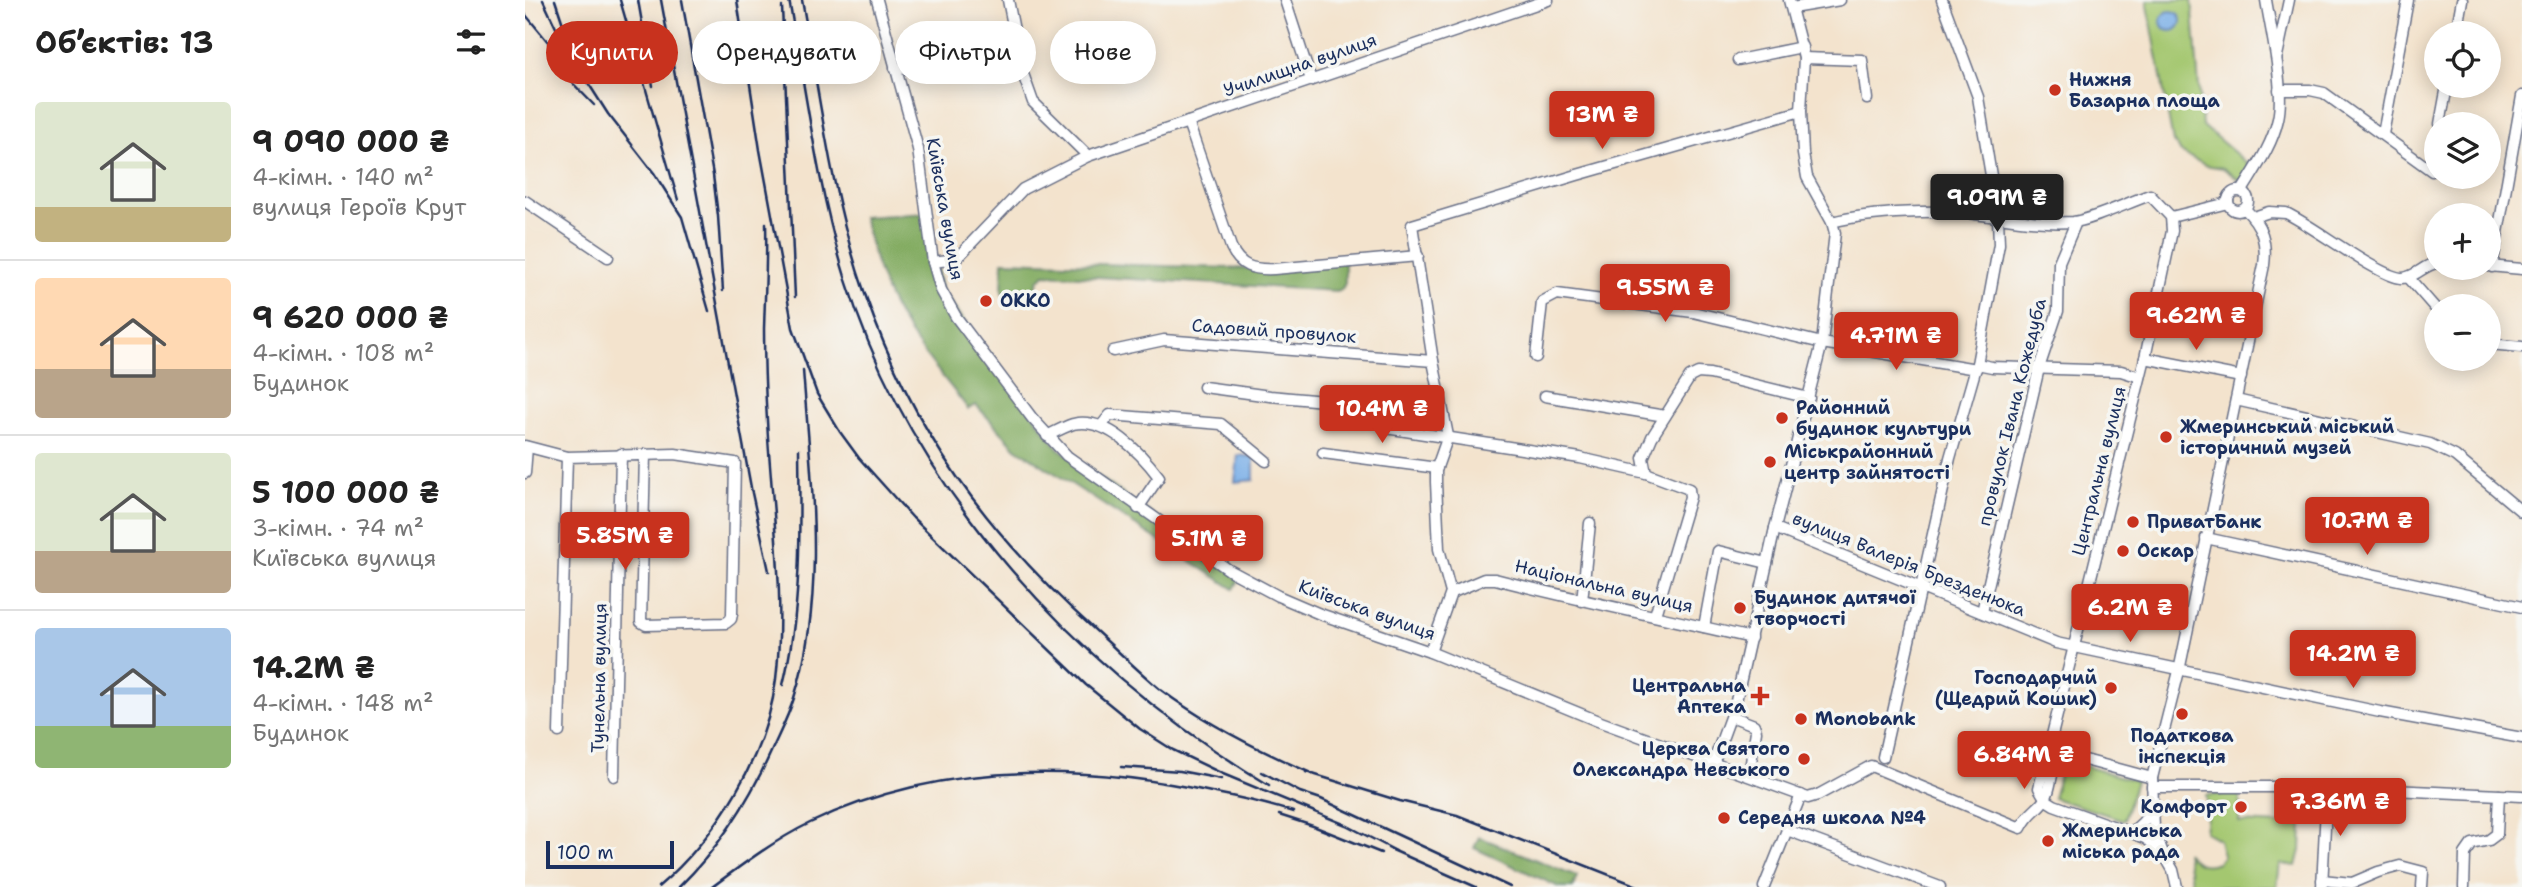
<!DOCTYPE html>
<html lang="uk">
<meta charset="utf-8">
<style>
body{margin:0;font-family:"Shantell Sans",sans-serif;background:#f6f6f6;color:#222;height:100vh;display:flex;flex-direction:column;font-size:26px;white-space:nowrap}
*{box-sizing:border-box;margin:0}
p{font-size:23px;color:#767676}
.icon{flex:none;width:38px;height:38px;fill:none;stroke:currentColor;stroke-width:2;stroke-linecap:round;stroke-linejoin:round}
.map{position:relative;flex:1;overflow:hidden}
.panel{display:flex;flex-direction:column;background:#fff;width:525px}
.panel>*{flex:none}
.hud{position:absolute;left:21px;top:21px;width:665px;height:63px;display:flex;gap:14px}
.buttons{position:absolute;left:1899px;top:21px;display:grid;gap:14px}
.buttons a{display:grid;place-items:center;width:77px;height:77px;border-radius:50%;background:#fff;box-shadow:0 4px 18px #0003;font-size:35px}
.scale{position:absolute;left:21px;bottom:18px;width:128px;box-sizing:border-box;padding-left:7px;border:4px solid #1b2f5e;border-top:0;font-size:19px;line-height:24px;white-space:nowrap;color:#1b2f5e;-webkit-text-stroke:5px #f6f6f2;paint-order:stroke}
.price{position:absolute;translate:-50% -60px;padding:0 16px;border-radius:7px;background:#c8321e;color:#fff;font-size:23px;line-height:46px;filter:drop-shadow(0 2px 4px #0008)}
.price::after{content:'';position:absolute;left:50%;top:42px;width:21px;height:16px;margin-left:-10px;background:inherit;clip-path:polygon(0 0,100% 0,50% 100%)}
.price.active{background:#222;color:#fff}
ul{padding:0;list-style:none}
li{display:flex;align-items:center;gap:21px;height:175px;padding:0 35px}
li+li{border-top:2px solid #e0e0e0}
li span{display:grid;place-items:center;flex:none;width:196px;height:140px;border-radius:7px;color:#555}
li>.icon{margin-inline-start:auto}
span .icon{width:84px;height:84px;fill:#fffc;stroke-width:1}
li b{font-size:30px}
h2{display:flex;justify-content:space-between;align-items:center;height:84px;padding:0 35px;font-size:30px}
.tag{padding:0 24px;border-radius:32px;background:#fff;box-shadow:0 4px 18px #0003;font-size:24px;line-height:63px}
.tag.active{background:#c8321e;color:#fff}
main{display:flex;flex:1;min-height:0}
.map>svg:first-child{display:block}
.green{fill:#a4c770;stroke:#607b67;stroke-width:2}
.forest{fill:#83ac62;stroke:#4f6e60;stroke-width:2}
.water{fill:#79aee7;stroke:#4a6ea2;stroke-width:2}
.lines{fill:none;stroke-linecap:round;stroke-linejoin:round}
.minor-casing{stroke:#676e85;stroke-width:13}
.minor{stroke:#fff;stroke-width:10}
.rail{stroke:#1b2f5e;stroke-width:2.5}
.poi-dot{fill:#c8321e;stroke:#f6f6f2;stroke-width:2.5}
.labels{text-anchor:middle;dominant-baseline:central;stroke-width:7;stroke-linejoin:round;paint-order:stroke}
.street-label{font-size:18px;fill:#1b2f5e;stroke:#f6f6f2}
.poi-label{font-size:18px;font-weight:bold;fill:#1b2f5e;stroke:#f6f6f2;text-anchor:start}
</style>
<main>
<section class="panel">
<h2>Об’єктів: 13<svg class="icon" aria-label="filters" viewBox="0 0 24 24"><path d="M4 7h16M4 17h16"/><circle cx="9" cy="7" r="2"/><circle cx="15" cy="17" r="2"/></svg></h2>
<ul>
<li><span style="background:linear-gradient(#dfe7d0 75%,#c2b280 0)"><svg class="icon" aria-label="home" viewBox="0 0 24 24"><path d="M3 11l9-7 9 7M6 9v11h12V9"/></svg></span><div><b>9 090 000 ₴</b><p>4-кімн. · 140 m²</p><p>вулиця Героїв Крут</p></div></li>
<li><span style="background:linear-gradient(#ffd9b3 65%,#b9a48a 0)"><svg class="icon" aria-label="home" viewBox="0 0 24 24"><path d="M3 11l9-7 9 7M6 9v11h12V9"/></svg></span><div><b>9 620 000 ₴</b><p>4-кімн. · 108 m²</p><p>Будинок</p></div></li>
<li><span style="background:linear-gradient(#dfe7d0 70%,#b9a48a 0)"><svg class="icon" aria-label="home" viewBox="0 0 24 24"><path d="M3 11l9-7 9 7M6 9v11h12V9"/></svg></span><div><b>5 100 000 ₴</b><p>3-кімн. · 74 m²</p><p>Київська вулиця</p></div></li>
<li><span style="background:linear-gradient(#a9c7e8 70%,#8fb573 0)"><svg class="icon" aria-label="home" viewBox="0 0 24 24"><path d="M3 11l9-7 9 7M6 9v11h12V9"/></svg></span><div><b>14.2M ₴</b><p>4-кімн. · 148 m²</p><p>Будинок</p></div></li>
</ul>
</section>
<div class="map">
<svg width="1997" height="887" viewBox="0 0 1997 887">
<rect width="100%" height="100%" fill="#f6f6f2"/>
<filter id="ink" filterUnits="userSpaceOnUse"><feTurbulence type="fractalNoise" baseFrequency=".0143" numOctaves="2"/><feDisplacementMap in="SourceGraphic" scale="14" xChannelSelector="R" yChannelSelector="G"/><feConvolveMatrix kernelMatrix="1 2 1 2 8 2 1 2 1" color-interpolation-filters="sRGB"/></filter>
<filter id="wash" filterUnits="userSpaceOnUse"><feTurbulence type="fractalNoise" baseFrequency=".00686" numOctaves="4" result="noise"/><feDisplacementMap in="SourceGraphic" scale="28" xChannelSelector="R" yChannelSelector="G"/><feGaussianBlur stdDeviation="1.57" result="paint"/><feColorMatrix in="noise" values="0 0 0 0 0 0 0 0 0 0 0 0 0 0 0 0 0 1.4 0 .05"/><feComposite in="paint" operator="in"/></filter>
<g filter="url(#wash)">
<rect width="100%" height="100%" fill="#f3e3cd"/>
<!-- green -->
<g class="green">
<polygon points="1622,0 1667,0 1677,125 1730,170 1721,185 1698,168 1680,165 1657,153 1648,142"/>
<polygon points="1539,760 1611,781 1599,820 1528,798"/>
<path d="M1715 794 1714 822 1777 825 1776 850 1772 866 1755 864 1752 887H1667L1661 852C1669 863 1678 868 1693 862L1698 856 1694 840 1680 832 1683 808 1681 795Z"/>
</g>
<!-- forest -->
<g class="forest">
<path d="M402 213 416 290 533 448 716 577 709 589 491 448 451 405 443 409C417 374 384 339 365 299 352 273 346 245 338 217Z"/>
<polygon points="478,261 738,269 820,262 820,283 817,289 812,291 520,274 513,280 509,295 504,298 477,293"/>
<polygon points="954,837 1052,876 1048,887 1034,887 949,848"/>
</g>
<!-- water -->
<g class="water">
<circle cx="1646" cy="21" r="10"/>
<polygon points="713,455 729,457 729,480 710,482"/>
</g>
</g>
<g filter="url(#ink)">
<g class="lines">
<!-- minor casing -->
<g class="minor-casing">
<g id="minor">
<path d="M352 0 393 149 408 262 416 290 431 317 507 418 542 456 704 570 753 596 795 614 905 652 1073 721 1283 798 1293 795 1346 766 1496 828C1504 811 1516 808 1521 797 1529 782 1523 759 1545 756L1627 778"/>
<polyline points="483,0 497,71 508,102 563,156"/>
<polyline points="760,0 786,80"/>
<polyline points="1267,8 1315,0"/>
<polyline points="1931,33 1937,0"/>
<polyline points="1752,56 1764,0"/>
<polyline points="1279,58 1337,60 1342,99"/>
<polyline points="1213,60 1277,47"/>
<polyline points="370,68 461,74 497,71"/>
<polyline points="1754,90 1785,90 1799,93 1907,171 1911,150"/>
<path d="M663 122 706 247C715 267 728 270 749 269L893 256"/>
<polyline points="1915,124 1922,86"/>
<polyline points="1858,134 1883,0"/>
<circle cx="1713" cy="201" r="10"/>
<path d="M1717 191C1731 168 1747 146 1753 119 1760 88 1746 32 1741 0"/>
<polyline points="0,201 83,257"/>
<polyline points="1646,217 1703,203 1703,200"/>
<path d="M1729 217 1744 212 1761 213C1787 225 1853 276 1876 278 1888 279 1899 265 1911 263"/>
<path d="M1307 222C1345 212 1419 209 1457 215 1488 219 1517 224 1548 222 1568 220 1604 202 1625 195L1646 217 1647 231 1620 358 1514 788 1521 800 1529 805 1620 838 1637 851"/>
<polyline points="408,262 431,259 498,189 563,156 1023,0"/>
<polyline points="1964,266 1997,269"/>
<polyline points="1967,267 1997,96"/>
<polyline points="1883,277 1911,309"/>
<polyline points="1964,344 1997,347"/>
<polyline points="588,351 639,340 908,361"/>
<polyline points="1011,357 1017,302 1032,294 1168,312 1297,343 1451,369"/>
<polyline points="1620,358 1716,377"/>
<polyline points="1452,364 1467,367 1596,371 1615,377"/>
<polyline points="679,387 745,396 864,407 861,428 1055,458 1121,473"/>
<polyline points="1020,396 1140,416"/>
<polyline points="1711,400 1905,444 1930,456 1997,512"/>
<polyline points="576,426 585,415 696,424 741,461"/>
<path d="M522 436C530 432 539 427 548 424 581 416 616 453 634 477L613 508"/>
<polyline points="0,446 42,457 150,454 210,463 207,614 206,619 201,623 121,625 116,622 120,454"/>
<polyline points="798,453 912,468"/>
<polyline points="0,473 2,447"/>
<polyline points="1250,528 1531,643 1855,712 1997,738"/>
<polyline points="1681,538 1997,607"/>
<path d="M926 593 959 579H970C1055 601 1141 618 1226 638"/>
<polyline points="1057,601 1065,523"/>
<polyline points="1457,612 1514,368 1533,311 1534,262 1551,222"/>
<polyline points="1130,615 1165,497 1164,489 1121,473 1118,458 1127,437 1165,377 1173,373 1185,374 1284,398"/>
<polyline points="1179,627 1193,551 1242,563"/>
<polyline points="905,652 926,593 914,549 911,482 911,470 923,436 908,361 887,225 1052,175 1276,111"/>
<polyline points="1206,716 1229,725 1231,731 1224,775"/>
<polyline points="34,732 42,457"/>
<polyline points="1358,757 1425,458 1452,364 1474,244 1473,218 1453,97 1417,0"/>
<polyline points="1189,761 1211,701 1250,528 1297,343 1310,233 1307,222 1282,177 1278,154 1276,111 1279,58 1264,0"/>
<polyline points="89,776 96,454"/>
<polyline points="1627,787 1802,787 1997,796"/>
<polyline points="1262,830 1415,887"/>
<path d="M1604 832C1616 827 1621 819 1627 808"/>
<polyline points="1797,880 1827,883 1853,872 1875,866 1898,872 1897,887"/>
<polyline points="1239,887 1276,795"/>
<path d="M1652 887 1648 870 1637 851 1629 828 1627 778 1654 671 1739 265C1742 242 1737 225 1720 209"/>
<polyline points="1797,887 1802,787"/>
<polyline points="1939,887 1940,854 1947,844 1964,840 1972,834 1974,795"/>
</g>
</g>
<!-- minor -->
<use href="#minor" class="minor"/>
<!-- rail -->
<g class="rail">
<polyline points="18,0 39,45 83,114 129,173 157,217 184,311"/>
<polyline points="30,0 39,27"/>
<polyline points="95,0 153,200"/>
<polyline points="113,0 128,86"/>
<polyline points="136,0 227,493 244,571"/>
<polyline points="157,0 188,175 193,216 198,291"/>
<polyline points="212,0 235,150 268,328 292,394 315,432 334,458 388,518 561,685 615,729 648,750 698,774 821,825 871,851"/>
<path d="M264 0C281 93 293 190 321 280 387 493 555 672 744 785"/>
<path d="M277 0C295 98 307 200 340 294 388 432 461 532 570 630 592 650 613 671 636 690 683 725 735 751 788 774"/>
<polyline points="257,7 270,297"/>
<polyline points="0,14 42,65"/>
<polyline points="32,67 69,105"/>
<path d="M258 685C277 608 275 528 274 449"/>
<polyline points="596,767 655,771 696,779"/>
<polyline points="737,772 775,792 796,799 985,887"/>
<polyline points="781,772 875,801 932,815 1115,887"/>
<polyline points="754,815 788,826 856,853"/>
<polyline points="863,848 951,887"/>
<path d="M133 887C191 838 242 755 251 679 261 596 246 503 242 420 240 389 239 360 239 329 240 294 242 259 241 223"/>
<path d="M154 887C194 848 223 803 246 752 254 734 263 717 269 698 302 593 286 478 278 370"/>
<path d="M187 887C218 864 250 840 285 823 412 762 555 763 691 793 717 798 743 804 768 812"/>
</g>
</g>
</g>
<!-- markers -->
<g class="poi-dot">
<circle cx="1530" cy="90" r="7"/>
<circle cx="461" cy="301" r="7"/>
<circle cx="1257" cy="418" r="7"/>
<circle cx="1641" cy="437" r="7"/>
<circle cx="1245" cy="462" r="7"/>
<circle cx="1608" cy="522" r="7"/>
<circle cx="1598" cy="551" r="7"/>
<circle cx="1215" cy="608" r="7"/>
<circle cx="1586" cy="688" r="7"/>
<path d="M1231.5 685.5h7v7h7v7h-7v7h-7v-7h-7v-7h7z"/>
<circle cx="1657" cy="714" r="7"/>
<circle cx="1276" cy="719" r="7"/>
<circle cx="1279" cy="759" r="7"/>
<circle cx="1716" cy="807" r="7"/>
<circle cx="1199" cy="818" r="7"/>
<circle cx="1523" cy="841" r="7"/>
</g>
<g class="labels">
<!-- street labels -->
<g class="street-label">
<text transform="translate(775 65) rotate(-19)">Училищна вулиця</text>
<text transform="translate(420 209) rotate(80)">Київська вулиця</text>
<text transform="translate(749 331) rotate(4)">Садовий провулок</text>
<text transform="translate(1487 412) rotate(-76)">провулок Івана Кожедуба</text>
<text transform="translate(1574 471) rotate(-76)">Центральна вулиця</text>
<text transform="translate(1384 564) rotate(22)">вулиця Валерія Брезденюка</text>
<text transform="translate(1079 586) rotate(13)">Національна вулиця</text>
<text transform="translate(842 610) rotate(20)">Київська вулиця</text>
<text transform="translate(74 678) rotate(-89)">Тунельна вулиця</text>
</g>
<!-- poi labels -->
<g class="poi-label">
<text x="1544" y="80">Нижня<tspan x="1544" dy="21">Базарна площа</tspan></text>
<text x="475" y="301">ОККО</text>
<text x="1271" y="408">Районний<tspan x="1271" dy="21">будинок культури</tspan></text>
<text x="1655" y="427">Жмеринський міський<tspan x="1655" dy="21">історичний музей</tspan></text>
<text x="1259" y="452">Міськрайонний<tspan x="1259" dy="21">центр зайнятості</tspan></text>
<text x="1622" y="522">ПриватБанк</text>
<text x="1612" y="551">Оскар</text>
<text x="1229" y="598">Будинок дитячої<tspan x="1229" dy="21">творчості</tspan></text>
<text x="1572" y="678" text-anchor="end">Господарчий<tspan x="1572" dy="21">(Щедрий Кошик)</tspan></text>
<text x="1221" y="686" text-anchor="end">Центральна<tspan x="1221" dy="21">Аптека</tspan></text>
<text x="1290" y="719">Monobank</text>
<text x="1657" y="736" text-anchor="middle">Податкова<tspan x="1657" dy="21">інспекція</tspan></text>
<text x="1265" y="749" text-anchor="end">Церква Святого<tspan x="1265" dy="21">Олександра Невського</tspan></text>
<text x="1702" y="807" text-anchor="end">Комфорт</text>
<text x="1213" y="818">Середня школа №4</text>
<text x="1537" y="831">Жмеринська<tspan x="1537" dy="21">міська рада</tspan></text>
</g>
</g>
</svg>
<div class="buttons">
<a><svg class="icon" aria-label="locate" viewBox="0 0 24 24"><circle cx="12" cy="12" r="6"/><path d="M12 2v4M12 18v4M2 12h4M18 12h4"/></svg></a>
<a><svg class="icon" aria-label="layers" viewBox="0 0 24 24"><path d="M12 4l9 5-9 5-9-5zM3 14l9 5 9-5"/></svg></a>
<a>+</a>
<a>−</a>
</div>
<div class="scale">100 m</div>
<b class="price" style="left:1077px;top:151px">13M ₴</b>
<b class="price active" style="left:1472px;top:234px">9.09M ₴</b>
<b class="price" style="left:1140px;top:324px">9.55M ₴</b>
<b class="price" style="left:1671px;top:352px">9.62M ₴</b>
<b class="price" style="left:1371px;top:372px">4.71M ₴</b>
<b class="price" style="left:857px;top:445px">10.4M ₴</b>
<b class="price" style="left:1842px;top:557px">10.7M ₴</b>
<b class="price" style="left:100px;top:572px">5.85M ₴</b>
<b class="price" style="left:684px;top:575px">5.1M ₴</b>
<b class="price" style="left:1605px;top:644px">6.2M ₴</b>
<b class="price" style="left:1828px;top:690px">14.2M ₴</b>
<b class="price" style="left:1499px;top:791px">6.84M ₴</b>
<b class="price" style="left:1815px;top:838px">7.36M ₴</b>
<div class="hud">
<a class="tag active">Купити</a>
<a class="tag">Орендувати</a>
<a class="tag">Фільтри</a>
<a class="tag">Нове</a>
</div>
</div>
</main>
